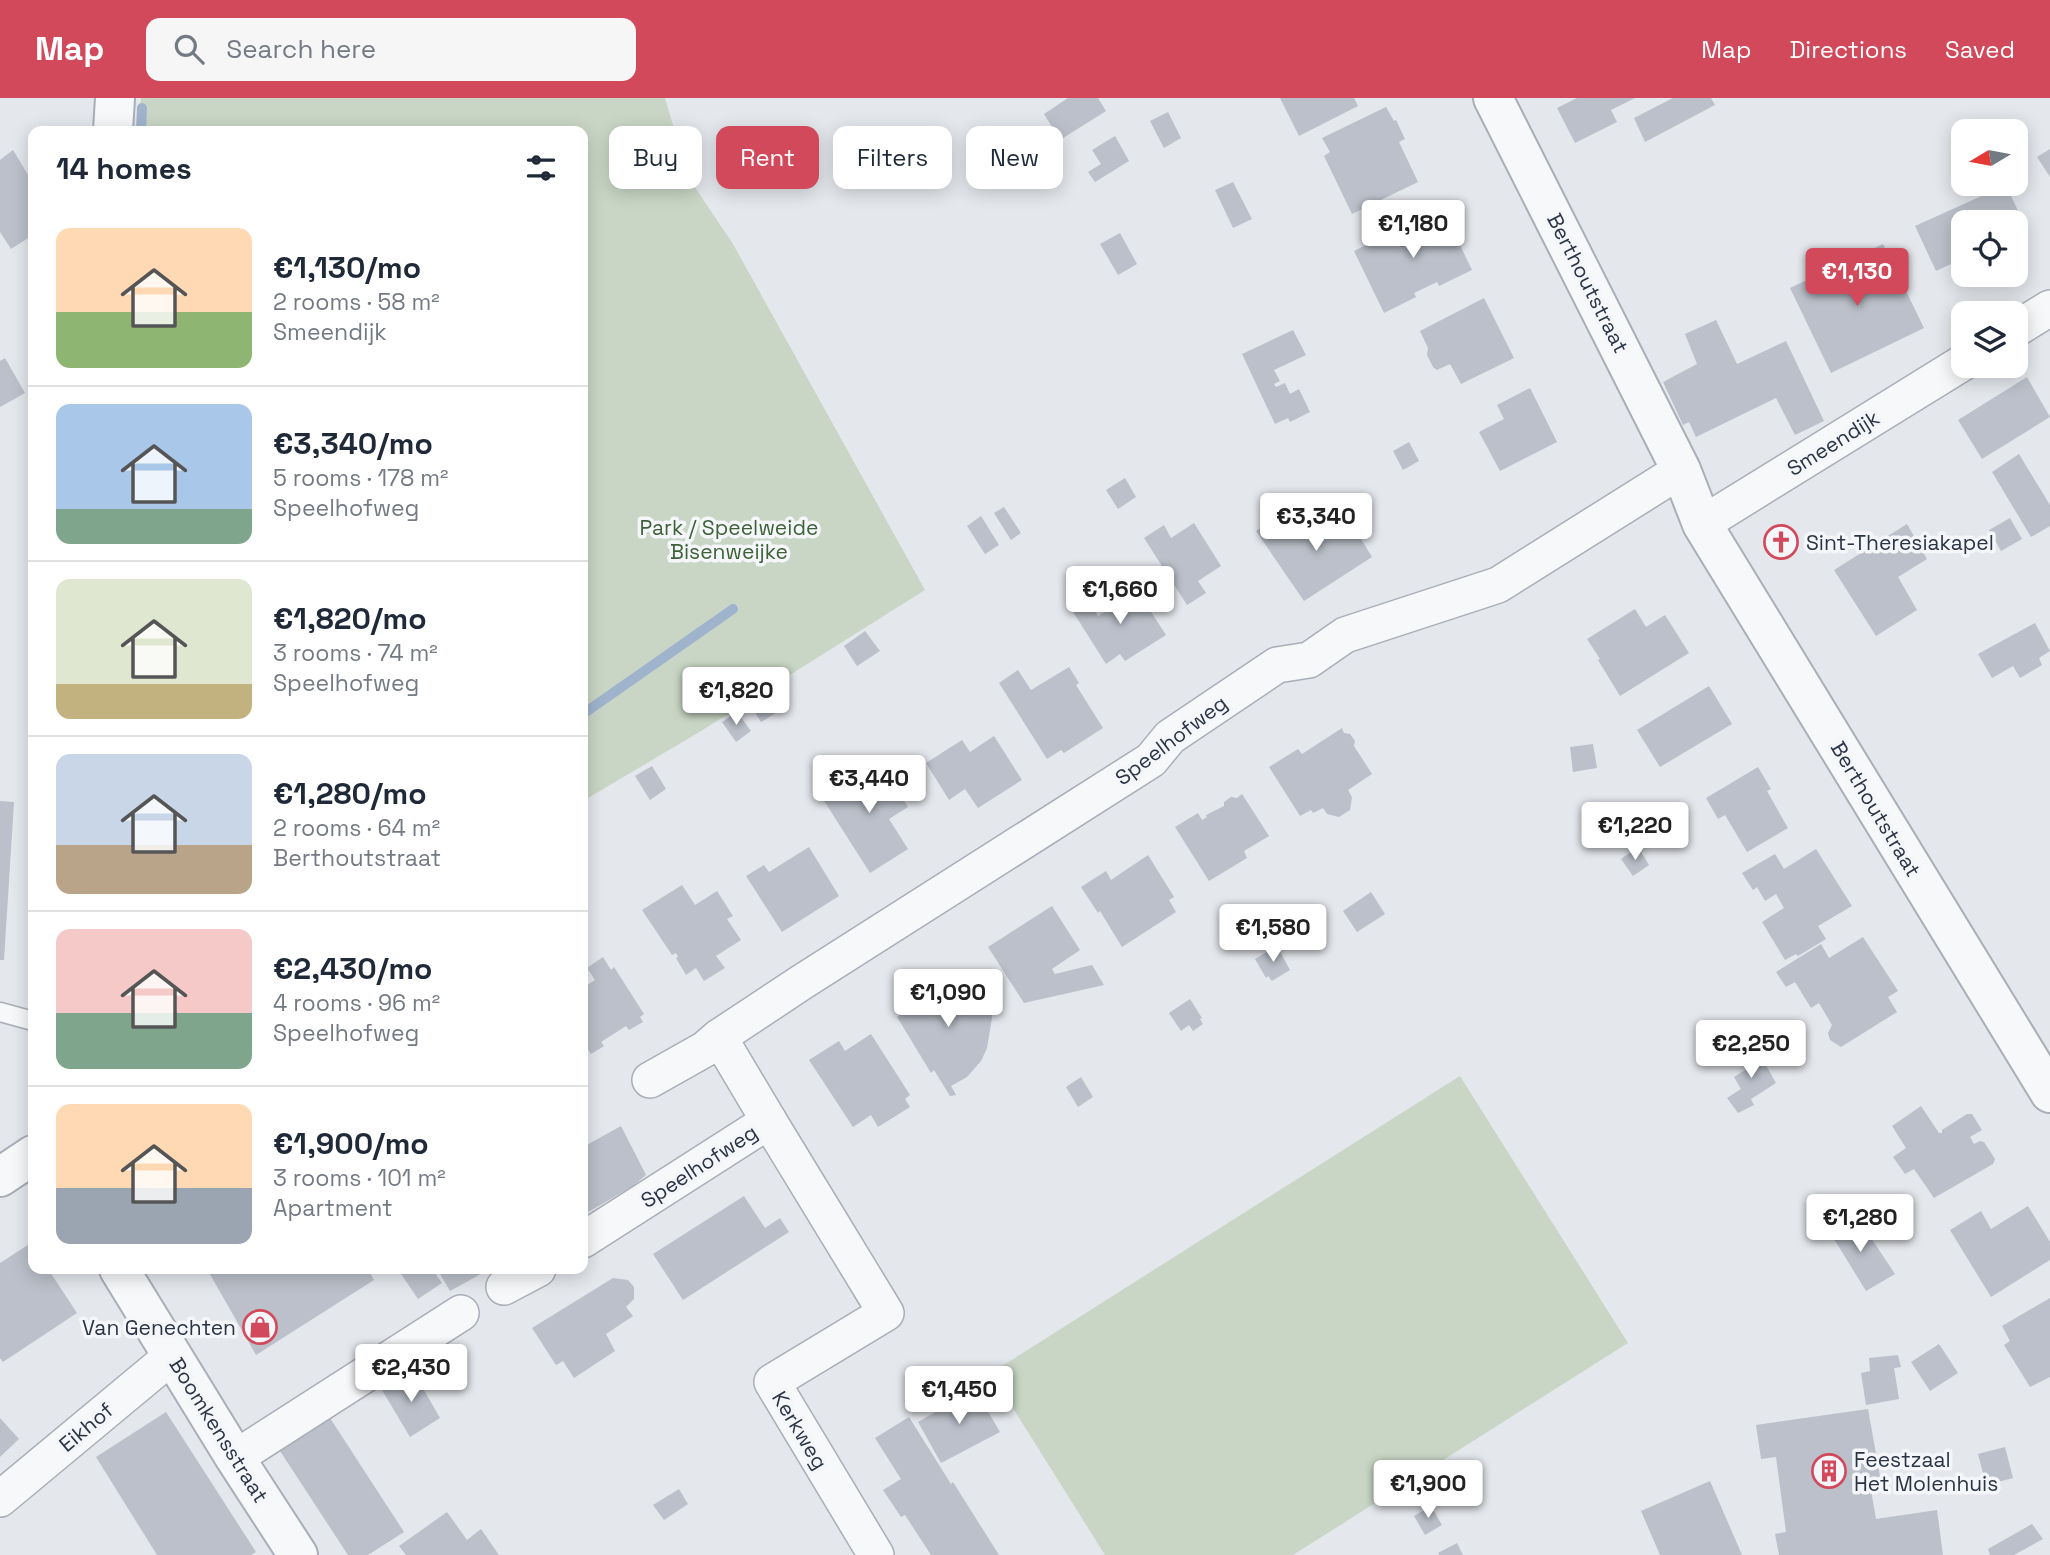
<!DOCTYPE html>
<meta charset="utf-8">
<style>
body{margin:0;font-family:"Space Grotesk",sans-serif;background:#f6f6f7;color:#1f2937;height:100vh;display:flex;flex-direction:column;font-size:26px;white-space:nowrap}
*{box-sizing:border-box;margin:0}
p{font-size:23px;color:#747a83}
.icon{flex:none;width:38px;height:38px;fill:none;stroke:currentColor;stroke-width:2;stroke-linecap:round;stroke-linejoin:round}
.map{position:relative;flex:1;overflow:hidden}
.side{position:absolute;left:28px;top:28px;width:560px;height:1148px;display:flex;flex-direction:column;background:#fff;border-radius:14px;box-shadow:0 4px 18px #0003}
.side>*{flex:none}
.hud{position:absolute;left:609px;top:28px;width:665px;height:63px;display:flex;gap:14px}
.needle{width:46px;rotate:260deg}
.buttons{position:absolute;left:1951px;top:21px;display:grid;gap:14px}
.buttons a{display:grid;place-items:center;width:77px;height:77px;border-radius:14px;background:#fff;box-shadow:0 4px 18px #0003;font-size:35px}
.price{position:absolute;translate:-50% -60px;padding:0 16px;border-radius:7px;background:#fff;color:#222;font-size:23px;line-height:46px;filter:drop-shadow(0 2px 4px #0008)}
.price::after{content:'';position:absolute;left:50%;top:42px;width:21px;height:16px;margin-left:-10px;background:inherit;clip-path:polygon(0 0,100% 0,50% 100%)}
.price.on{background:#d1495b;color:#fff}
ul{padding:0;list-style:none}
li{display:flex;align-items:center;gap:21px;height:175px;padding:0 28px}
li+li{border-top:2px solid #e0e1e3}
li span{display:grid;place-items:center;flex:none;width:196px;height:140px;border-radius:14px;color:#555}
li>.icon{margin-inline-start:auto}
span .icon{width:84px;height:84px;fill:#fffc;stroke-width:1}
li b{font-size:30px}
h2{display:flex;justify-content:space-between;align-items:center;height:84px;padding:0 28px;font-size:30px}
.tag{padding:0 24px;border-radius:14px;background:#fff;box-shadow:0 4px 18px #0003;font-size:24px;line-height:63px}
.tag.on{background:#d1495b;color:#fff}
header{display:flex;align-items:center;gap:42px;box-sizing:border-box;height:98px;padding:0 35px;background:#d1495b;color:#fff}
header strong{font-size:33px}
nav{display:flex;gap:38px;margin-inline-start:auto;font-size:24px}
.search{width:490px;height:63px;background:#f6f6f7;display:flex;align-items:center;gap:18px;box-sizing:border-box;padding:0 24px;border-radius:14px;color:#747a83;font-size:26px}
.map>svg:first-child{display:block}
.green{fill:#c9d6c5}
.lines{fill:none;stroke-linecap:round;stroke-linejoin:round}
.stream{stroke:#9fb4cc;stroke-width:10}
.building{fill:#bbc0ca}
.service-casing{stroke:#a9aeb7;stroke-width:21}
.minor-casing{stroke:#a9aeb7;stroke-width:38}
.tertiary-casing{stroke:#a9aeb7;stroke-width:42}
.service{stroke:#f7f8fa;stroke-width:18}
.minor{stroke:#f7f8fa;stroke-width:35}
.tertiary{stroke:#f7f8fa;stroke-width:38}
.labels{text-anchor:middle;dominant-baseline:central;stroke-width:7;stroke-linejoin:round;paint-order:stroke}
.street-label{font-size:21px;fill:#2b3445;stroke:#f4f6f9}
.park-label{font-size:21px;fill:#3f6138;stroke:#f4f6f9}
.poi-label{font-size:21px;fill:#2b3445;stroke:#f4f6f9;text-anchor:start}
</style>
<header>
<strong>Map</strong>
<div class="search"><svg class="icon" aria-label="search" viewBox="0 0 24 24"><circle cx="10" cy="10" r="6"/><path d="M15 15l6 6"/></svg>Search here</div>
<nav><a>Map</a><a>Directions</a><a>Saved</a></nav>
</header>
<div class="map">
<svg width="2050" height="1457" viewBox="0 0 2050 1457">
<rect width="100%" height="100%" fill="#e4e7ec"/>
<!-- green -->
<g class="green">
<polygon points="141,0 665,0 688,79 733,146 925,492 701,633 583,703 583,33 139,33"/>
<polygon points="1460,978 1628,1245 1293,1457 1105,1457 991,1275"/>
</g>
<g class="lines">
<!-- stream -->
<g class="stream">
<polyline points="141,33 142,10"/>
<polyline points="583,616 733,511"/>
</g>
</g>
<!-- building -->
<g class="building">
<polygon points="1068,0 1098,0 1106,13 1060,42 1044,16"/>
<polygon points="1280,0 1354,0 1358,8 1299,38"/>
<polygon points="1577,0 1635,0 1611,12 1617,24 1575,45 1557,10"/>
<polygon points="1673,0 1711,0 1715,7 1645,44 1634,20"/>
<polygon points="1386,9 1394,23 1396,22 1405,41 1399,44 1418,84 1352,116 1324,58 1330,54 1322,40"/>
<polygon points="1168,14 1181,40 1164,50 1150,23"/>
<polygon points="1115,38 1129,63 1095,84 1088,74 1101,66 1092,52"/>
<polygon points="2050,51 2050,79 2037,59"/>
<polygon points="13,52 33,85 33,137 11,151 0,134 0,62"/>
<polygon points="1233,84 1252,121 1233,130 1215,92"/>
<polygon points="2006,87 2027,132 2016,137 2016,124 1964,124 1964,160 1936,173 1915,128"/>
<polygon points="1442,110 1472,172 1439,188 1437,184 1414,195 1416,199 1384,215 1354,153"/>
<polygon points="1120,135 1137,166 1118,177 1100,146"/>
<polygon points="1883,146 1924,230 1831,275 1790,190"/>
<polygon points="1484,200 1514,260 1461,286 1450,266 1437,272 1433,269 1427,257 1428,250 1420,233"/>
<polygon points="1716,222 1737,266 1786,243 1824,323 1795,337 1776,300 1696,339 1689,324 1683,327 1663,284 1697,266 1685,236"/>
<polygon points="1293,232 1306,257 1274,272 1280,283 1274,286 1276,289 1285,285 1290,296 1299,291 1310,314 1290,324 1288,320 1275,326 1242,256"/>
<polygon points="5,260 25,295 0,309 0,263"/>
<polygon points="2027,279 2050,319 1982,361 1958,322"/>
<polygon points="1530,290 1557,344 1500,373 1479,334 1504,321 1497,307"/>
<polygon points="1409,344 1419,363 1403,372 1393,353"/>
<polygon points="2019,356 2050,407 2050,428 2031,439 1992,374"/>
<polygon points="1125,380 1136,399 1118,411 1106,392"/>
<polygon points="1004,409 1021,435 1011,442 994,415"/>
<polygon points="1343,412 1372,459 1304,503 1256,433 1270,424 1291,426 1297,440"/>
<polygon points="981,418 999,447 985,456 967,428"/>
<polygon points="2010,420 2022,441 2001,453 1989,432"/>
<polygon points="1194,425 1221,468 1198,483 1206,495 1187,507 1144,440 1164,427 1171,440"/>
<polygon points="1907,426 1927,461 1898,479 1917,512 1876,538 1834,472"/>
<polygon points="1789,436 1790,450 1774,452 1773,438"/>
<polygon points="1135,489 1166,537 1125,563 1120,556 1106,566 1070,509 1086,498 1098,518 1113,509 1111,504"/>
<polygon points="1635,511 1646,529 1665,517 1689,555 1620,598 1598,562 1600,561 1587,541"/>
<polygon points="2035,525 2050,553 2039,560 2042,567 2020,580 2013,568 1992,580 1978,556"/>
<polygon points="865,533 880,553 857,568 844,548"/>
<polygon points="1069,569 1079,585 1076,587 1103,630 1064,655 1061,652 1047,661 999,585 1018,572 1031,592"/>
<polygon points="1709,588 1732,626 1660,669 1637,632"/>
<polygon points="767,594 779,613 761,624 749,605"/>
<polygon points="737,614 751,633 736,644 722,624"/>
<polygon points="1342,630 1344,635 1350,636 1355,643 1354,648 1372,676 1348,692 1352,699 1350,712 1339,719 1327,716 1323,710 1313,715 1311,712 1300,718 1269,669 1298,651 1302,656"/>
<polygon points="994,638 1022,682 978,710 965,691 949,702 926,665 962,642 970,654"/>
<polygon points="1593,646 1597,670 1573,674 1570,649"/>
<polygon points="879,662 908,709 889,721 908,751 870,775 821,698"/>
<polygon points="652,668 666,691 650,702 635,678"/>
<polygon points="1758,669 1771,691 1767,693 1788,730 1747,754 1725,717 1718,721 1706,700"/>
<polygon points="1242,696 1269,738 1244,753 1247,760 1209,783 1175,729 1198,715 1202,722 1207,719 1206,717 1224,708 1224,704 1231,699 1237,700"/>
<polygon points="0,703 14,704 4,862 0,862"/>
<polygon points="809,749 839,798 782,834 746,778 764,767 769,774"/>
<polygon points="1638,749 1649,767 1633,778 1621,761"/>
<polygon points="1816,751 1852,808 1818,828 1826,841 1798,858 1796,856 1785,862 1762,824 1784,810 1776,796 1765,803 1757,789 1753,792 1742,775 1775,756 1784,771"/>
<polygon points="1148,757 1174,799 1169,802 1176,814 1122,849 1100,813 1098,815 1081,789 1106,773 1111,782"/>
<polygon points="682,787 695,807 717,793 733,818 727,821 741,842 716,858 725,870 704,883 696,870 686,877 676,860 678,859 676,855 672,857 642,812"/>
<polygon points="1371,794 1385,816 1357,834 1343,813"/>
<polygon points="1052,808 1080,852 1052,871 1055,876 1092,867 1104,887 1024,905 988,849"/>
<polygon points="1863,839 1898,893 1888,899 1897,914 1841,949 1830,942 1828,935 1832,927 1819,905 1811,910 1795,884 1786,889 1776,874 1821,846 1829,860"/>
<polygon points="1277,848 1290,872 1272,883 1268,878 1266,880 1255,861"/>
<polygon points="603,859 611,872 614,869 644,916 640,919 643,924 629,932 626,928 601,944 604,948 591,956 583,944 583,890 595,882 587,870"/>
<polygon points="951,872 969,885 978,897 984,915 991,913 992,920 987,950 981,963 967,979 951,988 956,997 950,998 934,972 931,975 897,919 899,918 893,909 924,889 931,900 941,894"/>
<polygon points="1190,901 1202,920 1200,921 1203,926 1193,933 1189,927 1181,933 1169,915"/>
<polygon points="871,936 910,997 905,1001 910,1009 878,1029 871,1017 853,1029 809,962 839,943 845,953"/>
<polygon points="1754,946 1776,985 1751,1001 1754,1007 1738,1015 1727,1000 1741,991 1734,979 1750,969 1741,954"/>
<polygon points="1081,979 1093,999 1078,1009 1066,989"/>
<polygon points="1921,1008 1939,1035 1942,1035 1942,1032 1967,1016 1972,1016 1982,1032 1970,1039 1974,1046 1980,1043 1984,1044 1995,1061 1993,1066 1934,1100 1914,1071 1905,1076 1893,1059 1906,1050 1892,1028"/>
<polygon points="621,1028 646,1077 633,1088 583,1117 583,1049"/>
<polygon points="744,1098 765,1130 780,1120 789,1134 683,1202 653,1156"/>
<polygon points="2028,1108 2050,1144 2050,1162 1991,1199 1950,1132 1981,1113 1991,1131"/>
<polygon points="1838,1114 1859,1148 1871,1140 1895,1176 1866,1193 1823,1123"/>
<polygon points="31,1145 33,1148 33,1171 48,1171 77,1215 3,1264 0,1260 0,1165"/>
<polygon points="207,1171 373,1171 369,1173 374,1182 256,1257"/>
<polygon points="404,1171 432,1171 442,1185 418,1201 399,1173"/>
<polygon points="437,1171 490,1171 450,1193"/>
<polygon points="613,1180 628,1182 634,1189 634,1201 626,1209 633,1218 606,1236 615,1253 574,1280 563,1263 556,1267 532,1230"/>
<polygon points="2050,1200 2050,1279 2030,1289 2004,1247 2010,1243 2002,1228"/>
<polygon points="1939,1246 1958,1275 1930,1293 1911,1264"/>
<polygon points="1898,1257 1901,1269 1894,1270 1899,1301 1866,1307 1861,1275 1870,1273 1869,1260"/>
<polygon points="413,1273 440,1320 410,1339 382,1292"/>
<polygon points="975,1291 1000,1334 941,1365 918,1324"/>
<polygon points="1868,1311 1881,1384 1870,1386 1876,1421 1937,1412 1943,1457 1779,1457 1775,1436 1786,1434 1776,1359 1761,1361 1756,1327"/>
<polygon points="166,1314 256,1454 251,1457 157,1457 96,1359"/>
<polygon points="909,1319 951,1386 953,1384 999,1457 931,1457 905,1417 901,1419 883,1392 901,1381 875,1340"/>
<polygon points="0,1320 19,1341 0,1359"/>
<polygon points="330,1320 404,1434 368,1457 348,1457 280,1353"/>
<polygon points="2005,1349 2013,1380 1986,1387 1978,1356"/>
<polygon points="1710,1383 1742,1457 1660,1457 1641,1413"/>
<polygon points="679,1391 688,1406 664,1422 653,1407"/>
<polygon points="1431,1408 1442,1427 1425,1437 1414,1418"/>
<polygon points="447,1414 467,1442 481,1431 499,1457 406,1457 399,1448"/>
<polygon points="2032,1426 2043,1441 2014,1457 1990,1457 1988,1451"/>
<polygon points="1457,1445 1463,1457 1439,1457 1438,1455"/>
</g>
<g class="lines">
<!-- service casing -->
<g class="service-casing">
<polyline id="service" points="0,914 33,923"/>
</g>
<!-- minor casing -->
<g class="minor-casing">
<g id="minor">
<polyline points="2016,231 2050,210"/>
<polyline points="1702,426 1964,264"/>
<polyline points="650,982 705,951 719,939 802,884 1151,662 1170,639 1277,567 1309,562 1345,537 1498,487 1681,372"/>
<polyline points="769,1023 886,1215 772,1284 876,1457"/>
<polyline points="583,1142 769,1023 719,939"/>
<polyline points="504,1189 538,1171"/>
<polyline points="235,1360 461,1215"/>
<polyline points="0,1401 172,1258"/>
</g>
</g>
<!-- tertiary casing -->
<g class="tertiary-casing">
<g id="tertiary">
<polyline points="1493,0 1681,372 1702,426 2050,995"/>
<polyline points="113,33 115,0"/>
<polyline points="0,1079 33,1057"/>
<polyline points="119,1171 235,1360 298,1457"/>
</g>
</g>
<!-- service -->
<use href="#service" class="service"/>
<!-- minor -->
<use href="#minor" class="minor"/>
<!-- tertiary -->
<use href="#tertiary" class="tertiary"/>
</g>
<!-- icons -->
<defs>
<g id="church-ring" transform="scale(1.75)"><circle r="9.5" fill="#f4f6f9" stroke="#d1495b" stroke-width="1.5"/><path d="M-1.2-6h2.4v3.5h3.3v2.4h-3.3V6h-2.4V-.1h-3.3v-2.4h3.3Z" fill="#d1495b"/></g>
<g id="shop-ring" transform="scale(1.75)"><circle r="9.5" fill="#f4f6f9" stroke="#d1495b" stroke-width="1.5"/><path d="M-5-2.5h2.3a2.7 3.5 0 0 1 5.4 0H5L5.5 6h-11ZM-1.5-2.5h3a1.5 2.3 0 0 0-3 0Z" fill="#d1495b"/></g>
<g id="building-ring" transform="scale(1.75)"><circle r="9.5" fill="#f4f6f9" stroke="#d1495b" stroke-width="1.5"/><path d="M-4-6H4V6H1V3H-1V6H-4ZM-2.5-4.3h1.7v1.8h-1.7ZM.8-4.3h1.7v1.8H.8ZM-2.5-1h1.7V.8h-1.7ZM.8-1h1.7V.8H.8Z" fill="#d1495b"/></g>
</defs>
<g fill-rule="evenodd">
<use href="#church-ring" x="1781" y="444"/>
<use href="#shop-ring" x="260" y="1229"/>
<use href="#building-ring" x="1829" y="1373"/>
</g>
<g class="labels">
<!-- street labels -->
<g class="street-label">
<text transform="translate(1588 185) rotate(63)">Berthoutstraat</text>
<text transform="translate(1833 345) rotate(-32)">Smeendijk</text>
<text transform="translate(1171 642) rotate(-37)">Speelhofweg</text>
<text transform="translate(1876 711) rotate(59)">Berthoutstraat</text>
<text transform="translate(699 1068) rotate(-33)">Speelhofweg</text>
<text transform="translate(86 1329) rotate(-40)">Eikhof</text>
<text transform="translate(219 1332) rotate(58)">Boomkensstraat</text>
<text transform="translate(800 1332) rotate(59)">Kerkweg</text>
</g>
<!-- park labels -->
<g class="park-label">
<text x="729" y="429">Park / Speelweide<tspan x="729" dy="24">Bisenweijke</tspan></text>
</g>
<!-- poi labels -->
<g class="poi-label">
<text x="1806" y="444">Sint-Theresiakapel</text>
<text x="236" y="1229" text-anchor="end">Van Genechten</text>
<text x="1854" y="1361">Feestzaal<tspan x="1854" dy="24">Het Molenhuis</tspan></text>
</g>
</g>
</svg>
<div class="buttons">
<a><svg class="needle" viewBox="-14 -14 28 28"><path d="M0-13l5 13h-10z" fill="#e53935"/><path d="M0 13l5-13h-10z" fill="#747a83"/></svg></a>
<a><svg class="icon" aria-label="locate" viewBox="0 0 24 24"><circle cx="12" cy="12" r="6"/><path d="M12 2v4M12 18v4M2 12h4M18 12h4"/></svg></a>
<a><svg class="icon" aria-label="layers" viewBox="0 0 24 24"><path d="M12 4l9 5-9 5-9-5zM3 14l9 5 9-5"/></svg></a>
</div>
<b class="price" style="left:1413px;top:162px">€1,180</b>
<b class="price on" style="left:1857px;top:210px">€1,130</b>
<b class="price" style="left:1316px;top:455px">€3,340</b>
<b class="price" style="left:1120px;top:528px">€1,660</b>
<b class="price" style="left:736px;top:629px">€1,820</b>
<b class="price" style="left:869px;top:717px">€3,440</b>
<b class="price" style="left:1635px;top:764px">€1,220</b>
<b class="price" style="left:1273px;top:866px">€1,580</b>
<b class="price" style="left:948px;top:931px">€1,090</b>
<b class="price" style="left:1751px;top:982px">€2,250</b>
<b class="price" style="left:1860px;top:1156px">€1,280</b>
<b class="price" style="left:411px;top:1306px">€2,430</b>
<b class="price" style="left:959px;top:1328px">€1,450</b>
<b class="price" style="left:1428px;top:1422px">€1,900</b>
<div class="hud">
<a class="tag">Buy</a>
<a class="tag on">Rent</a>
<a class="tag">Filters</a>
<a class="tag">New</a>
</div>
<section class="side">
<h2>14 homes<svg class="icon" aria-label="filters" viewBox="0 0 24 24"><path d="M4 7h16M4 17h16"/><circle cx="9" cy="7" r="2"/><circle cx="15" cy="17" r="2"/></svg></h2>
<ul>
<li><span style="background:linear-gradient(#ffd9b3 60%,#8fb573 0)"><svg class="icon" aria-label="home" viewBox="0 0 24 24"><path d="M3 11l9-7 9 7M6 9v11h12V9"/></svg></span><div><b>€1,130/mo</b><p>2 rooms · 58 m²</p><p>Smeendijk</p></div></li>
<li><span style="background:linear-gradient(#a9c7e8 75%,#7fa58c 0)"><svg class="icon" aria-label="home" viewBox="0 0 24 24"><path d="M3 11l9-7 9 7M6 9v11h12V9"/></svg></span><div><b>€3,340/mo</b><p>5 rooms · 178 m²</p><p>Speelhofweg</p></div></li>
<li><span style="background:linear-gradient(#dfe7d0 75%,#c2b280 0)"><svg class="icon" aria-label="home" viewBox="0 0 24 24"><path d="M3 11l9-7 9 7M6 9v11h12V9"/></svg></span><div><b>€1,820/mo</b><p>3 rooms · 74 m²</p><p>Speelhofweg</p></div></li>
<li><span style="background:linear-gradient(#c9d6e8 65%,#b9a48a 0)"><svg class="icon" aria-label="home" viewBox="0 0 24 24"><path d="M3 11l9-7 9 7M6 9v11h12V9"/></svg></span><div><b>€1,280/mo</b><p>2 rooms · 64 m²</p><p>Berthoutstraat</p></div></li>
<li><span style="background:linear-gradient(#f6c9c9 60%,#7fa58c 0)"><svg class="icon" aria-label="home" viewBox="0 0 24 24"><path d="M3 11l9-7 9 7M6 9v11h12V9"/></svg></span><div><b>€2,430/mo</b><p>4 rooms · 96 m²</p><p>Speelhofweg</p></div></li>
<li><span style="background:linear-gradient(#ffd9b3 60%,#9aa5b1 0)"><svg class="icon" aria-label="home" viewBox="0 0 24 24"><path d="M3 11l9-7 9 7M6 9v11h12V9"/></svg></span><div><b>€1,900/mo</b><p>3 rooms · 101 m²</p><p>Apartment</p></div></li>
</ul>
</section>
</div>
